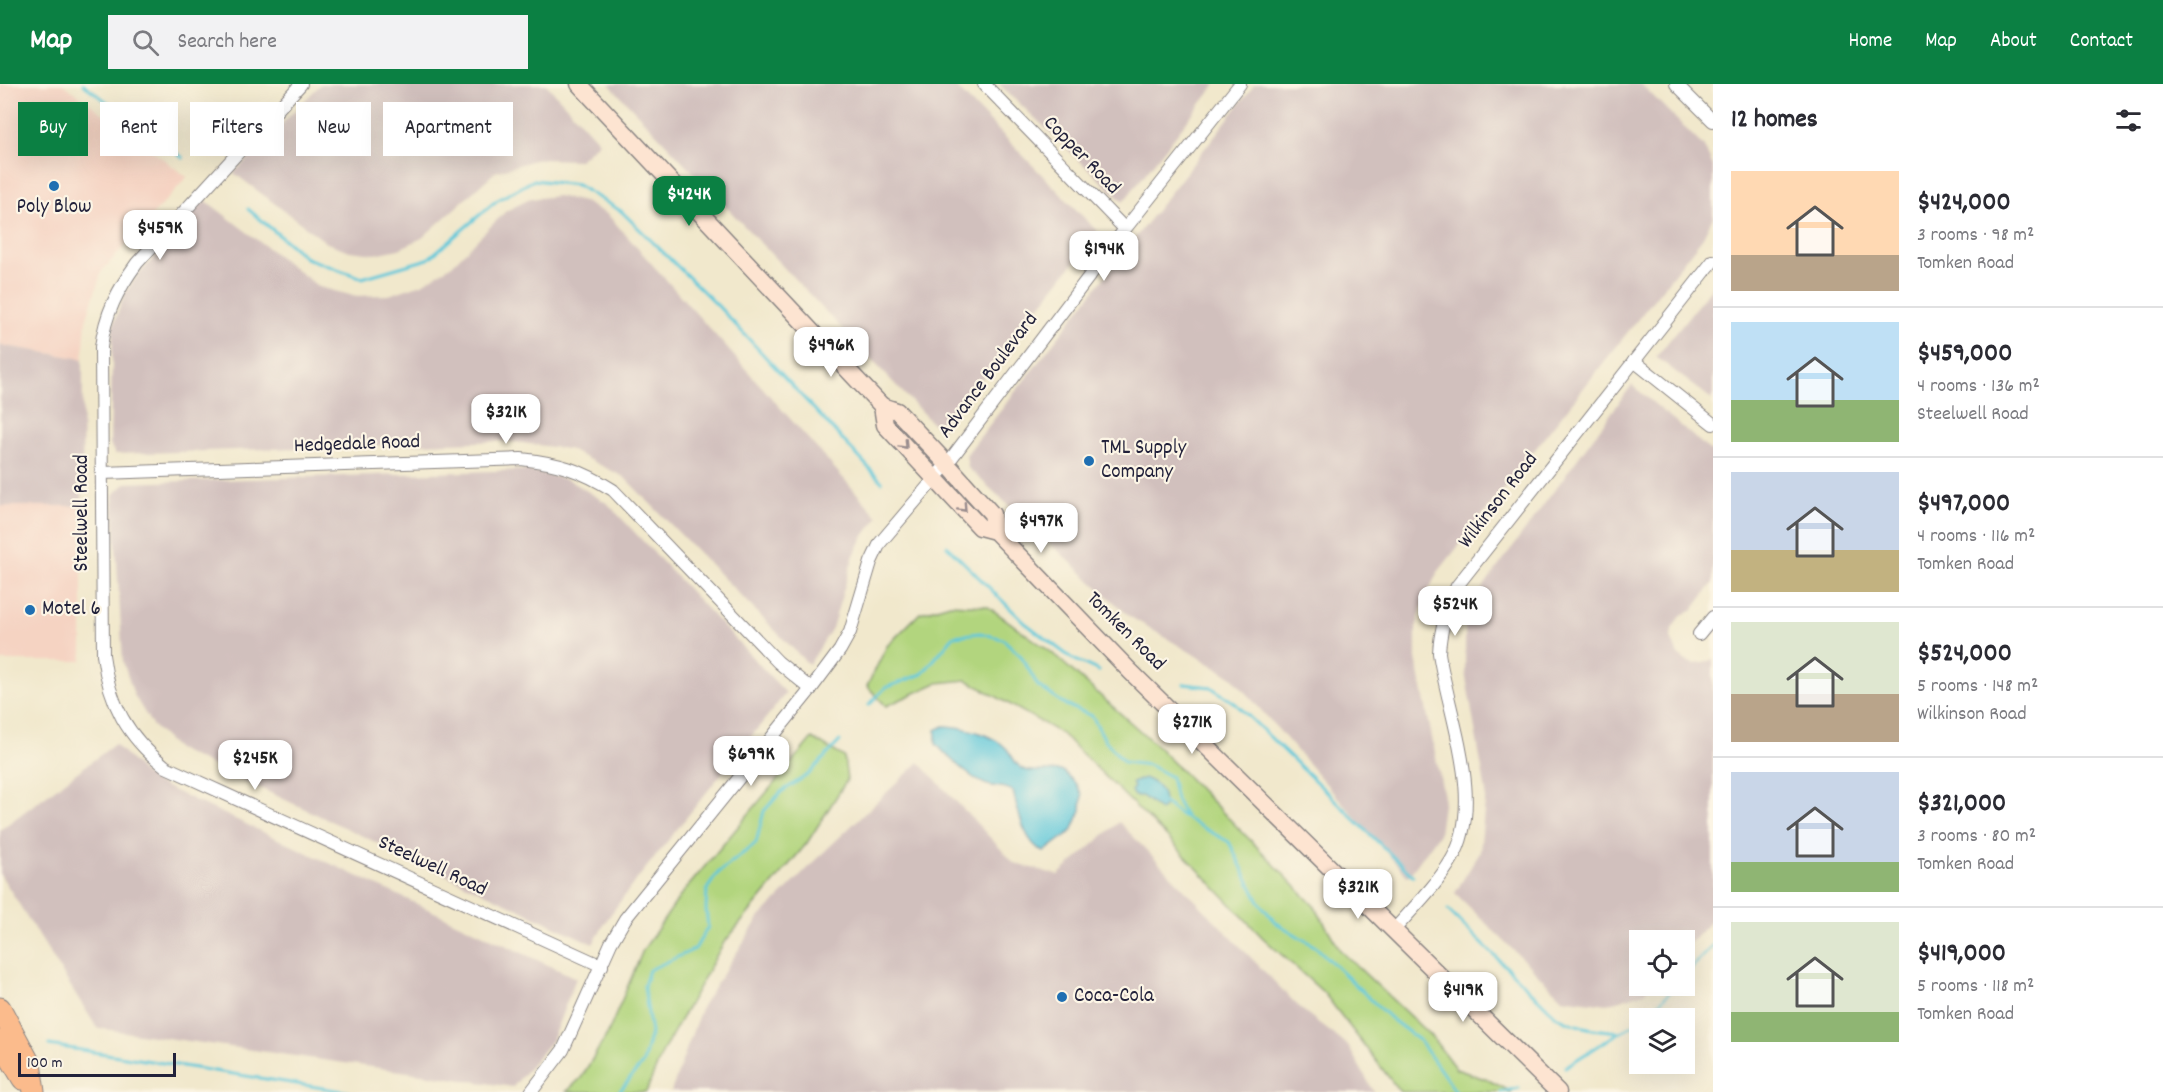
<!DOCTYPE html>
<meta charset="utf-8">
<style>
body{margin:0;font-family:Dekko,sans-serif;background:#f2f2f3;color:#2b2b33;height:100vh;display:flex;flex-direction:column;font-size:22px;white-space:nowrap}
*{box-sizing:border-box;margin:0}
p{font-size:20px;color:#7c7c81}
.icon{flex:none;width:33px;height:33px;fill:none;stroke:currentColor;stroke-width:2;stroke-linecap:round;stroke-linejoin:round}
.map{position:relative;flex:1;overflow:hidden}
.sheet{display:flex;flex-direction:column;background:#fff;width:450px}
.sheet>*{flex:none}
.hud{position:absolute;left:18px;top:18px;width:570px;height:54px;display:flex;gap:12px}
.controls{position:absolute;left:1629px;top:846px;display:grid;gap:12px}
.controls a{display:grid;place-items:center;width:66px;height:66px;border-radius:0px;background:#fff;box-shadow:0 6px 24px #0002;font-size:30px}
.scale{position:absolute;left:18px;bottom:15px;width:158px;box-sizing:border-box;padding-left:6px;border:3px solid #22223b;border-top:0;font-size:16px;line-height:21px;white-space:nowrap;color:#22223b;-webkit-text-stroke:4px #fcf5e5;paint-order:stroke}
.price{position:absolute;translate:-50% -51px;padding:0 14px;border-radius:12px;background:#fff;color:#222;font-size:20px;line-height:39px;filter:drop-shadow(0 2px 3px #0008)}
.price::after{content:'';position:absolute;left:50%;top:36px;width:18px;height:14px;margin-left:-9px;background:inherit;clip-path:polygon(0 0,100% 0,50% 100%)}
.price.current{background:#0b8043;color:#fff}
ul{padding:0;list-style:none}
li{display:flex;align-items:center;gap:18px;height:150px;padding:0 18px}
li+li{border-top:2px solid #e1e1e2}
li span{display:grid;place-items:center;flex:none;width:168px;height:120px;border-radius:0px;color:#555}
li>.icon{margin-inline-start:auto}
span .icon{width:72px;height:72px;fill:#fffc;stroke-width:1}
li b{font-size:26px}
h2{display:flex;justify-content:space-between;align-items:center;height:72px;padding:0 18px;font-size:26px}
.pill{padding:0 21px;border-radius:0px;background:#fff;box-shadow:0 6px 24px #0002;font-size:21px;line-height:54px}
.pill.current{background:#0b8043;color:#fff}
header{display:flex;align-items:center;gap:36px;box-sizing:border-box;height:84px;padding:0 30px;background:#0b8043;color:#fff}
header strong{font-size:28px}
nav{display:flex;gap:33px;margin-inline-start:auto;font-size:21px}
.search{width:420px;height:54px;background:#f2f2f3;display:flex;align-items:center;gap:15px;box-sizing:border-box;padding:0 21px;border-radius:0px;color:#7c7c81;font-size:22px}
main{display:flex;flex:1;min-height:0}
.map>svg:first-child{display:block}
.built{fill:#f5d3c2}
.industrial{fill:#d1c0bd}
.green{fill:#b2d57e;stroke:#6a7c5c;stroke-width:1.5}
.water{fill:#5fc8da;stroke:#40758a;stroke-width:1.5}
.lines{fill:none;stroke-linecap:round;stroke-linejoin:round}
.stream{stroke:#5fc8da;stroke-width:3}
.minor-casing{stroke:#8a8584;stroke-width:14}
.secondary-casing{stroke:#8a8584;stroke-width:19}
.motorway-casing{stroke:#8a8584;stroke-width:23}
.minor{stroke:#fff;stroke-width:12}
.secondary{stroke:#fde4d1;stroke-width:16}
.motorway{stroke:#fbbb8c;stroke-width:21}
.oneway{stroke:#9a8d8e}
.poi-dot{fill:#1f6fb2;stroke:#fcf5e5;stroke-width:2}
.labels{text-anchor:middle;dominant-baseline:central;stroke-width:4.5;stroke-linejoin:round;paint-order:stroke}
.street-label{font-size:21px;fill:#22223b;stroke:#fcf5e5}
.poi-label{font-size:21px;fill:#22223b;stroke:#fcf5e5;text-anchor:start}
</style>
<header>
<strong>Map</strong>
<div class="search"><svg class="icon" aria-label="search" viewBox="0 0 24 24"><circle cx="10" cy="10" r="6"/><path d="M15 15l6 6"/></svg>Search here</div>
<nav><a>Home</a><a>Map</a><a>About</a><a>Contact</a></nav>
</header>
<main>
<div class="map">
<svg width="1713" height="1008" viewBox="0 0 1713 1008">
<rect width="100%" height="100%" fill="#fcf5e5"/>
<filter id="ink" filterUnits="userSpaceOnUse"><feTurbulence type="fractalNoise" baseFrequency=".0167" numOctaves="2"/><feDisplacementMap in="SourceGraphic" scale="12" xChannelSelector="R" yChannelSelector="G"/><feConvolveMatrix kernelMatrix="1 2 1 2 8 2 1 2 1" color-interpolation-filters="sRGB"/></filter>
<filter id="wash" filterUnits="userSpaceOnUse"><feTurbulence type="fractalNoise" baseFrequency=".008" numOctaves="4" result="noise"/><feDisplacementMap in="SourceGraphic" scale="24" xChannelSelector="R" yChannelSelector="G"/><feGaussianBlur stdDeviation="1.35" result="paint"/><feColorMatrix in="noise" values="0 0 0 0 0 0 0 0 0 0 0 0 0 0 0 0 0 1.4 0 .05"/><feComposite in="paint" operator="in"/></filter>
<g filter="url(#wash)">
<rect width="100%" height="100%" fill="#f1e8cc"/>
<!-- built -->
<g class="built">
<polygon points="0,0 63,0 187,93 102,187 86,236 83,275 0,261"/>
<rect x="0" y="422" width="82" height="155"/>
</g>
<!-- industrial -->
<g class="industrial">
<polygon points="321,0 546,0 599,58 580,76 537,75 495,88 422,154 399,165 375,170 350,167 327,159 234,89"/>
<polygon points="609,0 953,0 1098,148 942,345 931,338"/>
<polygon points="999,0 1216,0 1123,118"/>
<polygon points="1255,0 1641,0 1704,63 1713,82 1713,133 1703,153 1438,488 1424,515 1416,544 1416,574 1444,713 1439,750 1408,793 1232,593 1129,532 968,384 966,371"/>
<polygon points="557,112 584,118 608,131 878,433 863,453 854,471 832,544 809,581 624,393 568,365 506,357 115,370 110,360 113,242 125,209 139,190 205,116 319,203 354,212 389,211 422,200 452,181 506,127 530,115"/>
<polygon points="1713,202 1713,316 1656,273"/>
<polygon points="0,261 83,275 82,422 0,422"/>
<polygon points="1632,301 1713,369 1713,499 1692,527 1683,530 1677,537 1672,545 1671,554 1678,571 1686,577 1694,580 1704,579 1713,575 1713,834 1685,865 1684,856 1640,856 1640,902 1651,902 1646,908 1607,920 1562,914 1455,809 1480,768 1486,708 1465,588 1465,540 1478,510"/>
<polygon points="525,386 569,396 608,420 786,609 630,804 608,834 593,860 177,665 152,641 134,611 123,578 113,411 126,399"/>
<polygon points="115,660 151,696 576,894 552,956 513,1003 97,944 0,790 0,746"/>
<polygon points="919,678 1014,779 1058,791 1119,738 1300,924 1348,962 1374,1008 671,1008 702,922 759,834 827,765"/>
</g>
<!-- green -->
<g class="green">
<polygon points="950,520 987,522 1051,568 1156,661 1269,775 1315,823 1340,866 1432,953 1456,985 1488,996 1512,1008 1400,1008 1324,909 1262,853 1173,759 1062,650 967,596 937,599 886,622 867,602 887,562 920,529"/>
<polygon points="812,654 844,673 847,696 807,759 723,860 663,967 646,1008 566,1008 581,994 608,949 643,866 681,811"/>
</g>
<!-- water -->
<g class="water">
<path d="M944 642C962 642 994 651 1006 664 1013 672 1015 682 1025 686 1033 689 1053 686 1063 687L1077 701 1082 711 1081 726 1072 747 1044 768C1024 759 1018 727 1013 707 1002 701 994 704 985 700 970 694 947 672 936 660V646Z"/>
<path d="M1144 694C1159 700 1165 707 1164 723L1160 726 1142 712H1134L1131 707 1134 703 1132 699Z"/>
</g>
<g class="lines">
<!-- stream -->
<g class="stream">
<polyline points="83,0 183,74"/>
<polyline points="248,125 306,174 362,194 428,175 496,117 534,96 577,101 621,127 718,222 882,398"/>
<polyline points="947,462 1025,539 1071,574 1099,587"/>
<polyline points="1184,600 1211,603 1236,620 1413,792"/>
<polyline points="869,621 885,604 922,590 954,552 980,549 1003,555 1021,572 1038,602 1066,621 1092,632 1105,656 1124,678 1149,681 1171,693 1176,716 1187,735 1229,758 1259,818 1275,838 1316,863 1390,934 1419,956 1456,1008"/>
<polyline points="1163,718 1184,733"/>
<path d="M1448 826 1556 932C1578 944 1595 946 1620 948"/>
<polyline points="1684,892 1713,861"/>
<polyline points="1644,934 1676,902"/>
<polyline points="49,961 348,1008"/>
<polyline points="1565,983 1620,948 1640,938"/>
<polyline points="619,1008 643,979 651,949 644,902 649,886 695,865 708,843 706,825 707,805 718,789 756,759 764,727 781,708 809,690 840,657"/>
<polyline points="1501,1008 1519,1004"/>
</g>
</g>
</g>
<g filter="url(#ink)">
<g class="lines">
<!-- minor casing -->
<g class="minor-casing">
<g id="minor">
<path d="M301 0 137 179C118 205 105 230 101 263L103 571C109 619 127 653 166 683L602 882"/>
<polyline points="984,0 1125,145"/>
<polyline points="1676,0 1713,37"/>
<polyline points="1634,277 1713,340"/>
<path d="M102 389 521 375C558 379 581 386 613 406L778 578 811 605"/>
<polyline points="1699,550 1713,533"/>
<path d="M1394 846C1414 823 1437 801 1452 775 1486 718 1448 630 1439 569 1440 545 1447 524 1457 502L1713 177"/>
<polyline points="531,1008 563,966 611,859 625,835 811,605 840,566 850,548 871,478 880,459 947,380 1125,145 1240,0"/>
</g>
</g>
<!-- secondary casing -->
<g class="secondary-casing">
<g id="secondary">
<polyline points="579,0 862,301 882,322 897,327 947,380 992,430 995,447"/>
<polyline points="882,322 885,341 980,443 995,447 1130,587 1558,1008"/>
</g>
</g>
<!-- motorway casing -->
<g class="motorway-casing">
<g id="motorway">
<polyline points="0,924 30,980 34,1008"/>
<polyline points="0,957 23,995"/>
</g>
</g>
<!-- minor -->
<use href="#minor" class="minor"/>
<!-- secondary -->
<use href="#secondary" class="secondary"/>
<!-- motorway -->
<use href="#motorway" class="motorway"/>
</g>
<!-- one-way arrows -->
<defs><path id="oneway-chevron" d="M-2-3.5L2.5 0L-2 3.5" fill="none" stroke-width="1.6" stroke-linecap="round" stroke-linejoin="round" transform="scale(1.5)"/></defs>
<g class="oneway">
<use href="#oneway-chevron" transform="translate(904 361) rotate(47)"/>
<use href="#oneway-chevron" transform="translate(963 424) rotate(47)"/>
</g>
</g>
<!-- markers -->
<g class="poi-dot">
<circle cx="54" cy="102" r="6"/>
<circle cx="1089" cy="377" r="6"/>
<circle cx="30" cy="526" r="6"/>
<circle cx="1062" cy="913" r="6"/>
</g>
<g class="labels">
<!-- street labels -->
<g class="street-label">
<text transform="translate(1081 72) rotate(46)">Copper Road</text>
<text transform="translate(989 292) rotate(-53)">Advance Boulevard</text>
<text transform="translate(357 361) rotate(-2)">Hedgedale Road</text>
<text transform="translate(1499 417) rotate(-52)">Wilkinson Road</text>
<text transform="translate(83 429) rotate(-90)">Steelwell Road</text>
<text transform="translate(1125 548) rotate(45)">Tomken Road</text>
<text transform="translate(432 783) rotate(25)">Steelwell Road</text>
</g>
<!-- poi labels -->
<g class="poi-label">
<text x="54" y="124" text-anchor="middle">Poly Blow</text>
<text x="1101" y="365">TML Supply<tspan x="1101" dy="24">Company</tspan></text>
<text x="42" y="526">Motel 6</text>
<text x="1074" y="913">Coca-Cola</text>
</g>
</g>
</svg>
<div class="controls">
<a><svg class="icon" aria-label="locate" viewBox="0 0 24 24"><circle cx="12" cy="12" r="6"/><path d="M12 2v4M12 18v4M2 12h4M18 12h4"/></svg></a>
<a><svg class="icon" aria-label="layers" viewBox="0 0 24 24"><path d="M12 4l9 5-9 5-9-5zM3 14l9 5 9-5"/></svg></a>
</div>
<div class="scale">100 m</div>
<b class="price current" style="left:689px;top:143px">$424K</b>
<b class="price" style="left:160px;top:177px">$459K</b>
<b class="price" style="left:1104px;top:198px">$194K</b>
<b class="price" style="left:831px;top:294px">$496K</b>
<b class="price" style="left:506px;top:361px">$321K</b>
<b class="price" style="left:1041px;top:470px">$497K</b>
<b class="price" style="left:1455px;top:553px">$524K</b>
<b class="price" style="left:1192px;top:671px">$271K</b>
<b class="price" style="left:751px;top:703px">$699K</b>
<b class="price" style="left:255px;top:707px">$245K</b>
<b class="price" style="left:1358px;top:836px">$321K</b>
<b class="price" style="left:1463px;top:939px">$419K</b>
<div class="hud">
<a class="pill current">Buy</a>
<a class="pill">Rent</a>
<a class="pill">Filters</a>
<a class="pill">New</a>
<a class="pill">Apartment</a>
</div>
</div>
<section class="sheet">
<h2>12 homes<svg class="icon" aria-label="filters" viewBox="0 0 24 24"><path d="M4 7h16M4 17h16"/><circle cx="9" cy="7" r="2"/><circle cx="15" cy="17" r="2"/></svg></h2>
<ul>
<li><span style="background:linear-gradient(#ffd9b3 70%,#b9a48a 0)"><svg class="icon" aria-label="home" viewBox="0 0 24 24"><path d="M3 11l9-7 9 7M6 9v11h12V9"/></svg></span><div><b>$424,000</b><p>3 rooms · 98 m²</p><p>Tomken Road</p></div></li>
<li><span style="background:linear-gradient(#bfe0f5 65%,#8fb573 0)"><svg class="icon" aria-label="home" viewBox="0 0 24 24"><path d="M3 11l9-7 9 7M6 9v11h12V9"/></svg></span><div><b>$459,000</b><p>4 rooms · 136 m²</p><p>Steelwell Road</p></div></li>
<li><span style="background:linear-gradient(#c9d6e8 65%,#c2b280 0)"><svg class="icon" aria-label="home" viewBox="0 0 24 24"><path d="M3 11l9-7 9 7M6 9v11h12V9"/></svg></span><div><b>$497,000</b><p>4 rooms · 116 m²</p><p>Tomken Road</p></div></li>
<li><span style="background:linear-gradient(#dfe7d0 60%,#b9a48a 0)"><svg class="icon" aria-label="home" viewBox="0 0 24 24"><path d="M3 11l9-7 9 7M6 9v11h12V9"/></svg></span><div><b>$524,000</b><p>5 rooms · 148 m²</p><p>Wilkinson Road</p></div></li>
<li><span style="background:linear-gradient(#c9d6e8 75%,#8fb573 0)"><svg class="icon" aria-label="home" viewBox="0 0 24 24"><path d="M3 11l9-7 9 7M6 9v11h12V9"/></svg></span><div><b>$321,000</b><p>3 rooms · 80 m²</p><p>Tomken Road</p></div></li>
<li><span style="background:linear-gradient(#dfe7d0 75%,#8fb573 0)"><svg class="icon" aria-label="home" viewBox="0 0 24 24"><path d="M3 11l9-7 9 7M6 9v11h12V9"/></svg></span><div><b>$419,000</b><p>5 rooms · 118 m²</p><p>Tomken Road</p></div></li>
</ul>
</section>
</main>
